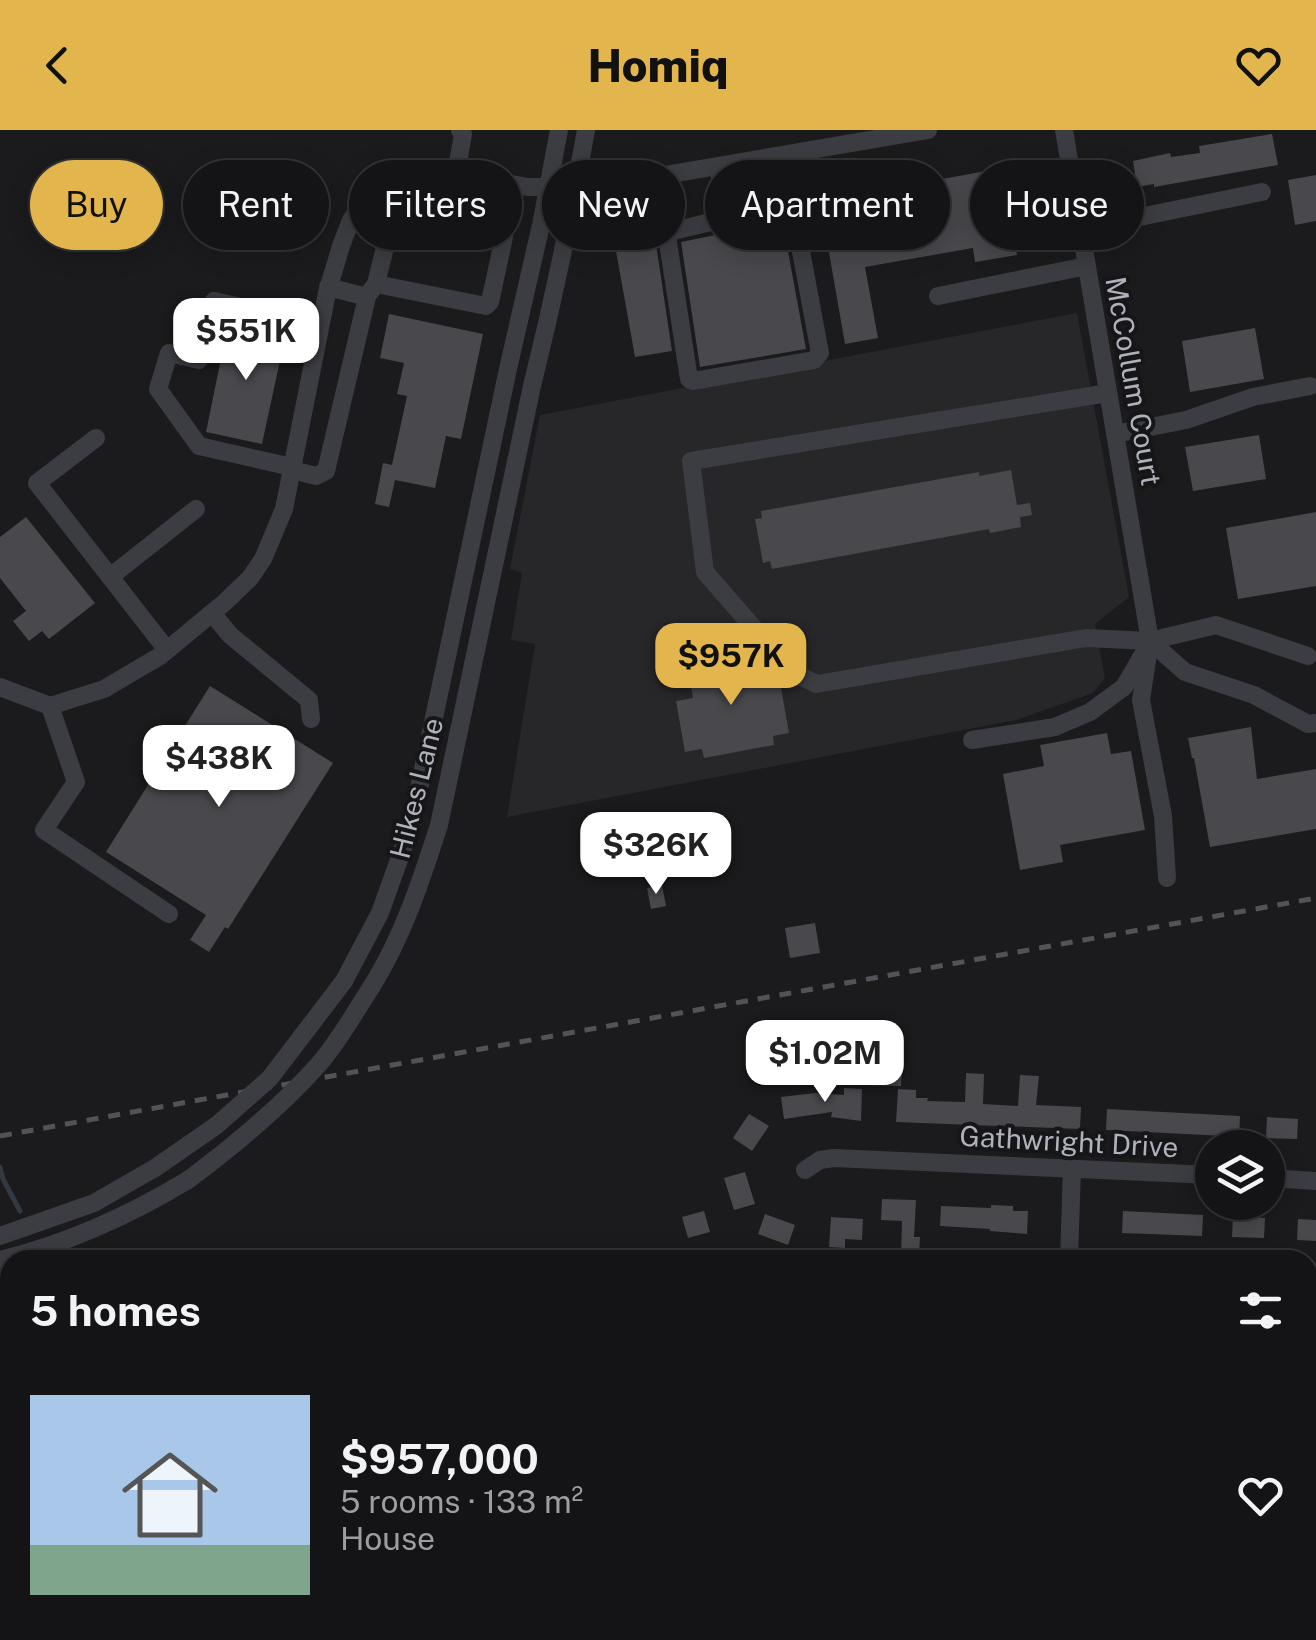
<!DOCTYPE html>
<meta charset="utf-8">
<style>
body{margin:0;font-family:"Public Sans",sans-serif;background:#1d1d1f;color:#f1f3f6;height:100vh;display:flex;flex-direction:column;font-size:38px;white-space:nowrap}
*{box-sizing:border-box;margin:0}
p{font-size:32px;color:#9d9ea1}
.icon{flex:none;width:55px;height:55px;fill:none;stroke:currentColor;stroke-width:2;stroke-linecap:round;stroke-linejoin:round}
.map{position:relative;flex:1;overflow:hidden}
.sheet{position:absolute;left:0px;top:1120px;width:1318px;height:390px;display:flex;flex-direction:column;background:#141416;border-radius:30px 30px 0 0;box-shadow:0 5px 25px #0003,0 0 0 2px #333335}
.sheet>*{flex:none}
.banner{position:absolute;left:30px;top:30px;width:1258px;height:90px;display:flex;gap:20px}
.tools{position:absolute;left:1195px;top:1000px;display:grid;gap:20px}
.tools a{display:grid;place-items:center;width:90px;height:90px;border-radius:50%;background:#141416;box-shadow:0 5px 25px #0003,0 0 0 2px #333335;font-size:50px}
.price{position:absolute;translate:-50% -85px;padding:0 22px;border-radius:20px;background:#fff;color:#222;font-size:32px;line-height:65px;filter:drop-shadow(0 2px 5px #0008)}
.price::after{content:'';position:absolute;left:50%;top:60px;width:30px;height:22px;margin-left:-15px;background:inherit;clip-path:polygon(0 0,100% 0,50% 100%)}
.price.on{background:#e3b54d;color:#111}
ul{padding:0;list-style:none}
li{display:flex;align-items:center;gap:30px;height:250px;padding:0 30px}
li span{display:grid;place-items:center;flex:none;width:280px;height:200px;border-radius:0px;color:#555}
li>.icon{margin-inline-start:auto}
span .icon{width:120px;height:120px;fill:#fffc;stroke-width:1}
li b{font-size:42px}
h2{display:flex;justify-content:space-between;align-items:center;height:120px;padding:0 30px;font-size:42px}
.chip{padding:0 35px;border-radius:45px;background:#141416;box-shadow:0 5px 25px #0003,0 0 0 2px #333335;font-size:35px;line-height:90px}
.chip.on{background:#e3b54d;color:#111}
header{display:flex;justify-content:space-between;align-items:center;height:130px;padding:0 30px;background:#e3b54d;color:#111;font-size:45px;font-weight:800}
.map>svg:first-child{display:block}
.built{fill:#27272a}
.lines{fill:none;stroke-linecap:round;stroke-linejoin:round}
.stream{stroke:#323940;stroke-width:5}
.building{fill:#48484d}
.minor{stroke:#3c3d42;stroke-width:18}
.rail{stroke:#515359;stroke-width:5;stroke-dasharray:12 10;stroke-linecap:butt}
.minor-bridge{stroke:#3c3d42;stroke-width:18}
.labels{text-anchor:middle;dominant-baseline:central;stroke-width:8;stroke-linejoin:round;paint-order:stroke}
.street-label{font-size:28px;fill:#afb2bb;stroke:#161618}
</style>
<header><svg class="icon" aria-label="back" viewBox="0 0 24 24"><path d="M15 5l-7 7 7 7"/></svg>Homiq<svg class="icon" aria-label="heart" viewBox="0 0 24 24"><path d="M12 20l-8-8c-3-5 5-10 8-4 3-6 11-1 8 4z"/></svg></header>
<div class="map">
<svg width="1316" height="1510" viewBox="0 0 1316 1510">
<rect width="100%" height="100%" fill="#1b1b1d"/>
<!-- built -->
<polygon class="built" points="1077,183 1129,467 1095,494 1105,548 1093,563 1016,590 507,687 535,514 511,510 522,443 510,439 540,285"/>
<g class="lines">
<!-- stream -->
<g class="stream">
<polyline points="0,1037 3,1049 20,1081"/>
<polyline points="419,1500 427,1510"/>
</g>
</g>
<!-- building -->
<g class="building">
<polygon points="1272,4 1278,35 1154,57 1154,54 1137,57 1133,31 1170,23 1171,27 1200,23 1199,16"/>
<polygon points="1003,38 1008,67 1014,66 1016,80 1010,81 1017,125 975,132 973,118 865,137 878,208 845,214 820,71"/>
<polygon points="1316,45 1316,91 1295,95 1288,50"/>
<polygon points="770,94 783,94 806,219 700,237 681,112"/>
<polygon points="656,114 672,221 635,227 616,121"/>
<polygon points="389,184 483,204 461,309 446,306 435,358 395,350 389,377 375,374 383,333 392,335 407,266 397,264 404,233 380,228"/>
<polygon points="225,193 288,206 284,227 281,226 262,314 206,302 224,214 221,213"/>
<polygon points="1255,198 1264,249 1190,262 1182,211"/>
<polygon points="1259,305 1266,349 1193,361 1185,317"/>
<polygon points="1011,340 1017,375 1030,373 1032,385 1020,387 1021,397 990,403 989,399 772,439 770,431 763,433 755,389 762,388 761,381 979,342 979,346"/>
<polygon points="1316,382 1316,456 1238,469 1226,398"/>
<polygon points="26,387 95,473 49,509 42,501 29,511 13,491 26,481 0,448 0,407"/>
<polygon points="739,518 743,540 760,538 763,555 780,552 789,603 773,606 774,615 704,628 702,619 685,622 676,571 693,568 690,550 707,547 703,524"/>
<polygon points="210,556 333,633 228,799 225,797 209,822 190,810 206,785 106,722"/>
<polygon points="1251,597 1257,649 1316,639 1316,699 1210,717 1194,628 1192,628 1188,608"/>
<polygon points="1107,603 1111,624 1131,621 1145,700 1060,715 1063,732 1020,740 1003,644 1044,636 1040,615"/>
<polygon points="662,755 666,776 651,779 647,758"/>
<polygon points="815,793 820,823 790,828 785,798"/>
<polygon points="858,936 902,938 901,956 858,955"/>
<polygon points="966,943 984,944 983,974 1018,976 1020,945 1039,946 1036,975 1081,977 1080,999 896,992 898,959 916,960 916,968 928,968 927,971 965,972"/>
<polygon points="844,958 862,959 861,991 831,987 832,982 784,989 781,967 815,963 844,965"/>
<polygon points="1107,979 1240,986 1239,1009 1225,1008 1225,1006 1106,1000"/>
<polygon points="749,984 769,996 752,1021 733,1008"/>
<polygon points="1267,987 1298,989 1297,1009 1266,1008"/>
<polygon points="745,1042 755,1074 734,1080 724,1048"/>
<polygon points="882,1069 916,1070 914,1107 920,1107 919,1125 901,1125 902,1091 881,1090"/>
<polygon points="991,1075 1013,1076 1013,1081 1028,1081 1027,1104 990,1101 990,1099 940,1096 941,1076 991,1078"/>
<polygon points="704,1081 710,1102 688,1108 682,1087"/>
<polygon points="1123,1081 1203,1085 1202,1106 1122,1103"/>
<polygon points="765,1084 795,1095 788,1115 758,1104"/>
<polygon points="1233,1086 1265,1088 1264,1108 1232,1107"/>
<polygon points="831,1087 863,1089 862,1110 845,1109 845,1118 829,1117"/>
<polygon points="1298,1089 1316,1090 1316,1111 1297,1110"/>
</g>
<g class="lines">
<!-- minor -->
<g class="minor">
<polyline points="1064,0 1150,511 1141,570 1163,686 1167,748"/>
<path d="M718 36 727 88 669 102 667 106 689 249 693 251 814 230 820 223 794 84C775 76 747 84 727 88"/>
<polyline points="456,44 463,4 460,0"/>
<polyline points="1081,99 1262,62"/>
<polyline points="376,154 486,176 490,172 504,107 497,97 462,88"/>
<polyline points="370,162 376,154 390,97 399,87 412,81 462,88 472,46"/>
<polyline points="938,166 1087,136"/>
<polyline points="1108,263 691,331 705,442 793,543 817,554 1086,508 1150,511 1216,495 1308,526"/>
<polyline points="1115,304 1186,290 1253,267 1310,256"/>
<polyline points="96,308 37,353 167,520"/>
<polyline points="292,337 199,316 158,259 169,223 199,230 214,171 320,194"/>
<polyline points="292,340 316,346 326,341 367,167 328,157"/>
<polyline points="110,447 196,379"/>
<polyline points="212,483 230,505 309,570 311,589"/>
<polyline points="1150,511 1185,542 1254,565 1308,594 1316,593"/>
<polyline points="0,557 50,576"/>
<polyline points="50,576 104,559 160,526 224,473 250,448 263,429 284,379 327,163 341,116 351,90 360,77 379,60 393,52 423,42 439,41 528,57 595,57 928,0"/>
<polyline points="50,576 76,652 44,700 169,784"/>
<polyline points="972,610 1055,597 1090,582 1124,557 1145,521"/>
<polyline points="344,851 380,783 411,696 508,239 541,95 559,0"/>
<path d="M372 856C403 806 421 751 439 695L532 256C553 172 571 86 586 0"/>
<polyline points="805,1040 820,1030 834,1028 1212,1045"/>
<polyline points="1268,1048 1316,1051"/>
<polyline points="0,1106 94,1073 155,1038"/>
<path d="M0 1130C66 1114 130 1085 188 1050"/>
<polyline points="1069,1130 1072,1039"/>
<polyline points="1308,1307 1316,1306"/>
<polyline points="242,1500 247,1510"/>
<polyline points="734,1500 779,1510"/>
</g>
<!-- rail -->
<polyline class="rail" points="0,1006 1316,768"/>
<!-- minor-bridge -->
<g class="minor-bridge">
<polyline points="155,1038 217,995 270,948 344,851"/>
<path d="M188 1050C235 1015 280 978 319 934 339 911 355 882 372 856"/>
</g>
</g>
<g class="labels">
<!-- street labels -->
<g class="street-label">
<text transform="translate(1134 251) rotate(80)">McCollum Court</text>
<text transform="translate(416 658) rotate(-76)">Hikes Lane</text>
<text transform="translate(1069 1011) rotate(3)">Gathwright Drive</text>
</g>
</g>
</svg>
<div class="tools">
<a><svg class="icon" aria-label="layers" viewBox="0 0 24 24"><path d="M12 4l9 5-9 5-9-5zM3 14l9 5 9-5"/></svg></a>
</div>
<b class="price" style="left:246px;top:253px">$551K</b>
<b class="price on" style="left:731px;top:578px">$957K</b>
<b class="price" style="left:219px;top:680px">$438K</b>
<b class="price" style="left:656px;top:767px">$326K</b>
<b class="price" style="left:825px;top:975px">$1.02M</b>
<div class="banner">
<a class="chip on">Buy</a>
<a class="chip">Rent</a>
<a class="chip">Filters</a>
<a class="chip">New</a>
<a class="chip">Apartment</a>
<a class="chip">House</a>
</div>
<section class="sheet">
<h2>5 homes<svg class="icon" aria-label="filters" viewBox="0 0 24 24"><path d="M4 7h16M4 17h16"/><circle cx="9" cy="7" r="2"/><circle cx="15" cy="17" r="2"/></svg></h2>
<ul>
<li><span style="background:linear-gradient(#a9c7e8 75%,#7fa58c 0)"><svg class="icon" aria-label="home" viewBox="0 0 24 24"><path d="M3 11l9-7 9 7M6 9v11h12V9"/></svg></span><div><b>$957,000</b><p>5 rooms · 133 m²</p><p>House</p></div><svg class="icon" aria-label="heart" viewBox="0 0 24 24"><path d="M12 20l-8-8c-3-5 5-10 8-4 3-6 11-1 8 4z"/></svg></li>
</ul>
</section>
</div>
